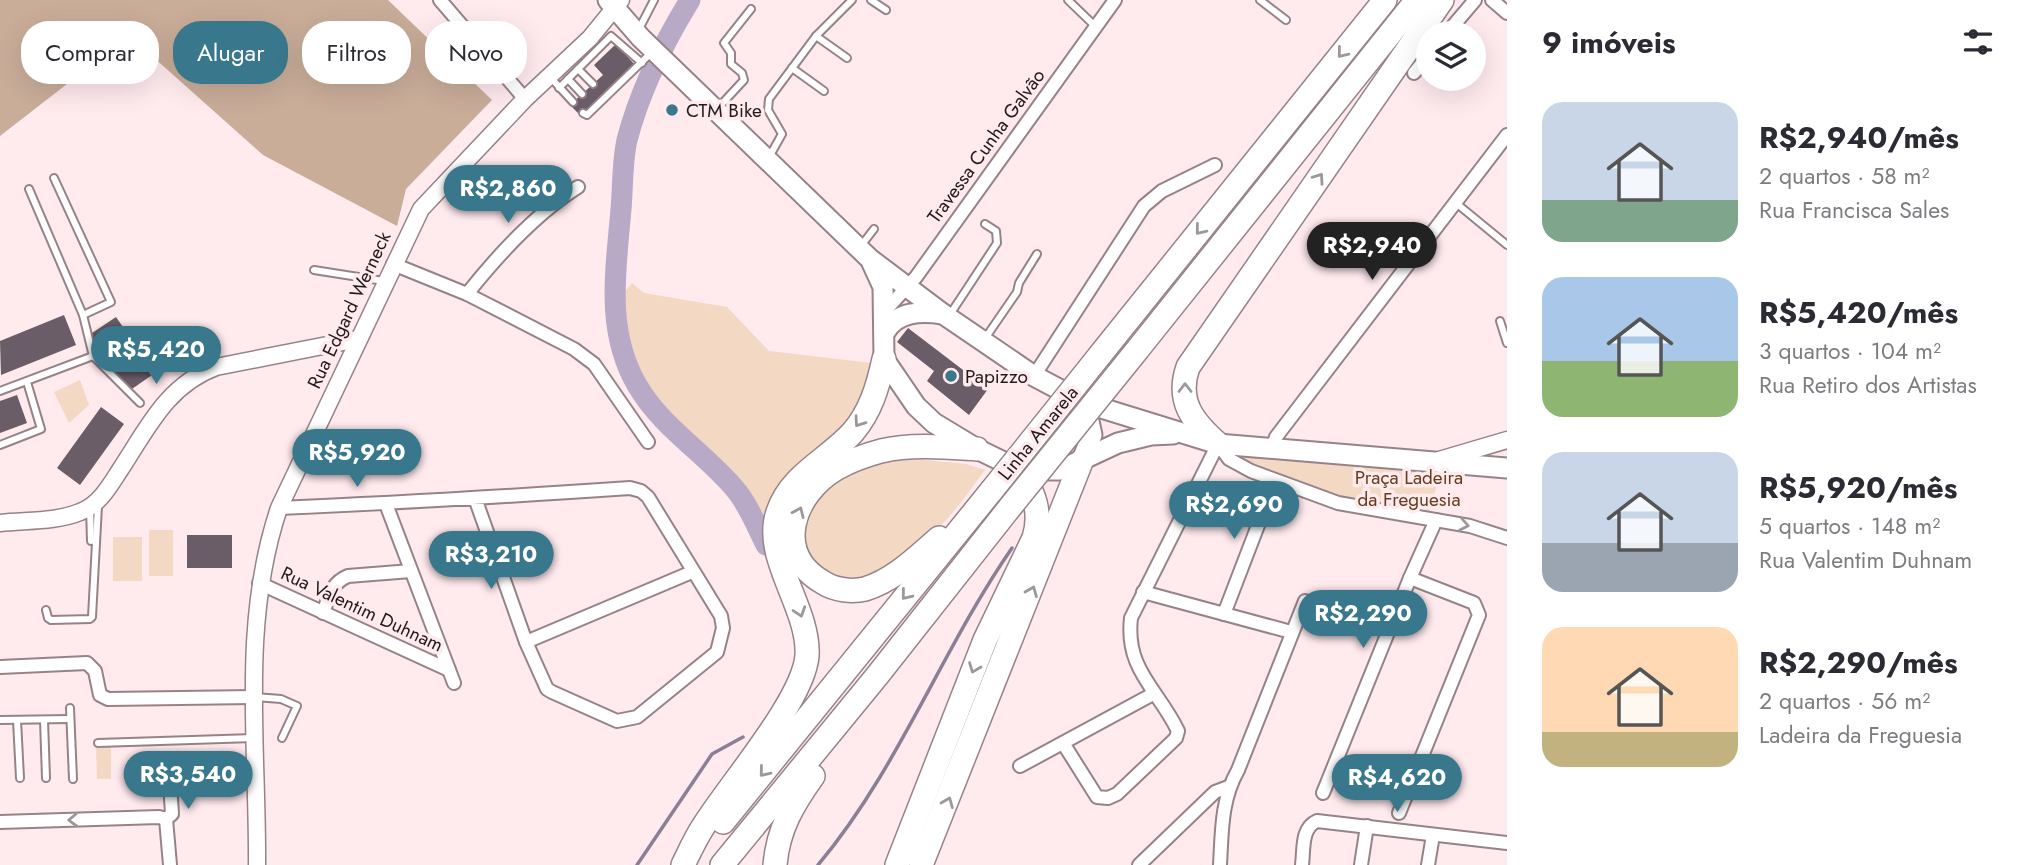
<!DOCTYPE html>
<html lang="pt">
<meta charset="utf-8">
<style>
body{margin:0;font-family:Jost,sans-serif;background:#f2f2f3;color:#2b2b33;height:100vh;display:flex;flex-direction:column;font-size:26px;white-space:nowrap}
*{box-sizing:border-box;margin:0}
p{font-size:23px;color:#7c7c81}
.icon{flex:none;width:38px;height:38px;fill:none;stroke:currentColor;stroke-width:2;stroke-linecap:round;stroke-linejoin:round}
.map{position:relative;flex:1;overflow:hidden}
.side{display:flex;flex-direction:column;background:#fff;width:525px}
.side>*{flex:none}
.top-card{position:absolute;left:21px;top:21px;width:665px;height:63px;display:flex;gap:14px}
.tools{position:absolute;left:1416px;top:21px;display:grid;gap:14px}
.tools a{display:grid;place-items:center;width:70px;height:70px;border-radius:50%;background:#fff;box-shadow:0 7px 28px #0002;font-size:35px}
.price{position:absolute;translate:-50% -60px;padding:0 16px;border-radius:24px;background:#38778c;color:#fff;font-size:23px;line-height:46px;filter:drop-shadow(0 2px 4px #0008)}
.price::after{content:'';position:absolute;left:50%;top:42px;width:21px;height:16px;margin-left:-10px;background:inherit;clip-path:polygon(0 0,100% 0,50% 100%)}
.price.active{background:#222;color:#fff}
ul{padding:0;list-style:none}
li{display:flex;align-items:center;gap:21px;height:175px;padding:0 35px}
li span{display:grid;place-items:center;flex:none;width:196px;height:140px;border-radius:21px;color:#555}
li>.icon{margin-inline-start:auto}
span .icon{width:84px;height:84px;fill:#fffc;stroke-width:1}
li b{font-size:30px}
h2{display:flex;justify-content:space-between;align-items:center;height:84px;padding:0 35px;font-size:30px}
.pill{padding:0 24px;border-radius:28px;background:#fff;box-shadow:0 7px 28px #0002;font-size:24px;line-height:63px}
.pill.active{background:#38778c;color:#fff}
main{display:flex;flex:1;min-height:0}
.map>svg:first-child{display:block}
.green{fill:#f3d8c4}
.forest{fill:#c9ad99}
.lines{fill:none;stroke-linecap:round;stroke-linejoin:round}
.stream{stroke:#8b7f94;stroke-width:3.5}
.river{stroke:#b8aac7;stroke-width:21}
.building{fill:#6b5d67}
.service-casing{stroke:#968388;stroke-width:10}
.minor-casing{stroke:#968388;stroke-width:16}
.tertiary-casing{stroke:#968388;stroke-width:19}
.primary-casing{stroke:#968388;stroke-width:23}
.motorway-casing{stroke:#968388;stroke-width:26}
.service{stroke:#fff;stroke-width:6}
.minor{stroke:#fff;stroke-width:12}
.tertiary{stroke:#fff;stroke-width:16}
.primary{stroke:#fff;stroke-width:19}
.motorway{stroke:#fff;stroke-width:23}
.motorway-bridge-casing{stroke:#968388;stroke-width:26;stroke-linecap:butt}
.motorway-bridge{stroke:#fff;stroke-width:23}
.oneway{stroke:#9c9899}
.poi-dot{fill:#38778c;stroke:#ffeaee;stroke-width:2.5}
.labels{text-anchor:middle;dominant-baseline:central;stroke-width:7;stroke-linejoin:round;paint-order:stroke}
.poi-label{font-size:19px;fill:#221a1c;stroke:#ffeaee;text-anchor:start}
.street-label{font-size:19px;fill:#221a1c;stroke:#ffeaee}
.park-label{font-size:19px;fill:#653d1c;stroke:#ffeaee}
</style>
<main>
<div class="map">
<svg width="1507" height="865" viewBox="0 0 1507 865">
<rect width="100%" height="100%" fill="#ffeaee"/>
<!-- green -->
<g class="green">
<polygon points="632,283 644,293 727,307 769,351 872,363 863,403 765,531 632,379 613,306"/>
<polygon points="80,380 89,405 69,423 54,392"/>
<polygon points="1227,449 1443,467 1428,514 1338,499 1250,466"/>
<path d="M904 458 966 464 985 470C954 512 910 574 854 583 843 584 829 578 820 570 813 563 803 549 802 538 801 516 825 488 843 478 862 467 882 462 904 458Z"/>
<rect x="149" y="530" width="24" height="46"/>
<rect x="113" y="537" width="29" height="44"/>
<polygon points="96,747 111,747 111,779 97,779"/>
</g>
<!-- forest -->
<polygon class="forest" points="0,0 388,0 492,100 406,189 397,226 263,155 152,56 67,84 0,136"/>
<g class="lines">
<!-- stream -->
<g class="stream">
<polyline points="637,865 712,754 743,737"/>
<path d="M818 865C898 770 942 649 1012 548"/>
</g>
<!-- river -->
<path class="river" d="M690 0C663 44 640 90 627 140 622 162 623 187 621 209 616 270 605 330 637 385 661 427 705 453 735 489 748 504 757 527 766 545"/>
</g>
<!-- building -->
<g class="building">
<polygon points="616,44 635,65 581,116 570,105 603,75 594,65"/>
<polygon points="64,315 76,345 1,375 0,341"/>
<polygon points="116,317 155,373 129,391 89,335"/>
<polygon points="908,328 988,389 969,415 927,381 934,371 897,342"/>
<polygon points="17,395 27,423 0,433 0,401"/>
<polygon points="101,407 124,424 80,485 57,468"/>
<rect x="187" y="535" width="45" height="33"/>
</g>
<g class="lines">
<!-- service casing -->
<g class="service-casing">
<g id="service">
<polyline points="871,0 886,10"/>
<polyline points="1068,0 1096,27"/>
<polyline points="1260,0 1286,20"/>
<polyline points="639,29 654,0"/>
<polyline points="816,36 847,58"/>
<polyline points="792,68 824,91"/>
<polyline points="578,69 593,84"/>
<polyline points="551,78 573,102"/>
<polyline points="568,79 582,94"/>
<polyline points="559,88 611,36 642,63"/>
<polyline points="717,109 744,80 742,73 731,64 731,53 724,43 751,9"/>
<polyline points="583,113 587,115 651,53"/>
<polyline points="768,159 782,134 768,110 769,99 816,36 852,0"/>
<polyline points="54,178 111,302 83,315"/>
<polyline points="29,189 83,315 93,356 140,403"/>
<polyline points="1456,203 1507,245"/>
<polyline points="860,247 874,229"/>
<polyline points="314,270 384,281"/>
<polyline points="949,316 997,243 996,231 985,224"/>
<polyline points="1500,321 1507,343"/>
<polyline points="984,340 1017,292 1019,283 1037,254"/>
<polyline points="0,391 93,356"/>
<polyline points="0,445 41,429 27,382"/>
<polyline points="90,508 91,541"/>
<polyline points="46,610 48,618 51,620 90,619 92,617 98,506"/>
<polyline points="255,697 281,699 297,706 282,738"/>
<polyline points="70,708 73,779"/>
<polyline points="0,720 70,719"/>
<polyline points="17,720 20,778"/>
<polyline points="44,720 46,778"/>
<polyline points="98,743 254,738"/>
</g>
</g>
<!-- minor casing -->
<g class="minor-casing">
<g id="minor">
<polyline points="440,0 525,99"/>
<polyline points="1492,0 1507,13"/>
<polyline points="1447,33 1475,0"/>
<polyline points="1414,73 1428,56"/>
<polyline points="393,264 467,294 574,349 594,364 648,442"/>
<path d="M467 294C498 255 535 214 578 187"/>
<polyline points="885,311 916,277 1115,0"/>
<polyline points="1034,376 1144,206 1162,191 1215,165"/>
<polyline points="1272,449 1276,437 1507,135"/>
<polyline points="386,504 454,683"/>
<path d="M279 508C396 503 513 496 630 488L641 491 648 497 721 616 723 628 717 652 637 717 617 721 552 692 547 689 526 642 475 498"/>
<polyline points="259,583 449,670"/>
<polyline points="1143,592 1291,632"/>
<path d="M323 613C329 597 331 583 348 576L411 571"/>
<polyline points="1224,614 1275,481"/>
<polyline points="526,642 692,572"/>
<polyline points="0,667 87,663 95,671 100,695 108,699 253,697"/>
<path d="M1063 743 1097 797 1108 798 1117 794 1176 738 1178 731C1158 689 1125 670 1131 618L1218 444 1229 459 1251 471 1338 503 1470 526 1507 538"/>
<polyline points="1020,766 1153,694"/>
<polyline points="1323,793 1410,578 1436,520"/>
<polyline points="1399,813 1479,615 1474,603 1410,578"/>
<polyline points="166,819 170,865"/>
<polyline points="166,819 172,814 170,783"/>
<polyline points="0,822 159,817 166,819"/>
<polyline points="1139,865 1215,792 1228,787"/>
<path d="M1220 865C1222 831 1221 800 1238 770L1305 601"/>
<path d="M1302 865C1304 849 1301 828 1317 821L1507 843"/>
<polyline points="1361,865 1367,826"/>
<polyline points="1428,865 1433,835"/>
</g>
</g>
<!-- tertiary casing -->
<g class="tertiary-casing">
<g id="tertiary">
<polyline points="1439,460 1507,440"/>
<path d="M0 523C25 520 56 522 80 512 99 505 109 487 120 470 147 429 167 385 216 367L358 339"/>
<path d="M257 865C258 745 240 624 279 508L421 209 525 99 590 38 621 0"/>
</g>
</g>
<!-- primary casing -->
<g class="primary-casing">
<g id="primary">
<polyline points="608,0 641,38 870,259 943,314 1034,376 1085,403 1218,444 1507,468"/>
<polyline points="872,263 883,287 884,359 916,406 934,423 977,449 1020,470 1060,470 1118,443 1151,435 1173,434"/>
<path d="M885 332C897 311 921 311 943 314"/>
<polyline points="1081,462 1092,435 1085,403"/>
</g>
</g>
<!-- motorway casing -->
<g class="motorway-casing">
<g id="motorway">
<polyline points="1138,349 1417,0"/>
<polyline points="1100,355 1385,0"/>
<path d="M1218 444C1193 422 1176 401 1188 367L1442 0"/>
<path d="M939 538C916 558 894 580 865 589 852 592 835 590 824 583 772 554 792 494 837 468 850 461 866 455 881 451 913 444 944 447 977 449"/>
<polyline points="723,822 992,490"/>
<path d="M683 865C689 853 695 839 703 827 729 785 803 701 807 656 810 608 762 557 778 512 791 474 828 460 853 432 871 411 878 386 884 359"/>
<polyline points="722,865 877,676 1011,506"/>
<path d="M775 865C778 829 793 804 813 776"/>
<path d="M897 865 985 640 1034 538C1042 512 1034 493 1020 470"/>
<polyline points="921,865 1081,462"/>
</g>
</g>
<!-- service -->
<use href="#service" class="service"/>
<!-- minor -->
<use href="#minor" class="minor"/>
<!-- tertiary -->
<use href="#tertiary" class="tertiary"/>
<!-- primary -->
<use href="#primary" class="primary"/>
<!-- motorway -->
<use href="#motorway" class="motorway"/>
<!-- motorway-bridge casing -->
<g class="motorway-bridge-casing">
<g id="motorway-bridge">
<polyline points="992,490 1100,355"/>
<polyline points="1011,506 1138,349"/>
</g>
</g>
<!-- motorway-bridge -->
<use href="#motorway-bridge" class="motorway-bridge"/>
</g>
<!-- one-way arrows -->
<defs><path id="oneway-chevron" d="M-2-3.5L2.5 0L-2 3.5" fill="none" stroke-width="1.6" stroke-linecap="round" stroke-linejoin="round" transform="scale(1.75)"/></defs>
<g class="oneway">
<use href="#oneway-chevron" transform="translate(1342 53) rotate(129)"/>
<use href="#oneway-chevron" transform="translate(1319 178) rotate(-55)"/>
<use href="#oneway-chevron" transform="translate(1200 230) rotate(129)"/>
<use href="#oneway-chevron" transform="translate(1185 388) rotate(-90)"/>
<use href="#oneway-chevron" transform="translate(859 422) rotate(125)"/>
<use href="#oneway-chevron" transform="translate(799 512) rotate(-66)"/>
<use href="#oneway-chevron" transform="translate(1464 525) rotate(11)"/>
<use href="#oneway-chevron" transform="translate(1032 591) rotate(-68)"/>
<use href="#oneway-chevron" transform="translate(906 595) rotate(129)"/>
<use href="#oneway-chevron" transform="translate(800 612) rotate(72)"/>
<use href="#oneway-chevron" transform="translate(974 668) rotate(111)"/>
<use href="#oneway-chevron" transform="translate(764 772) rotate(129)"/>
<use href="#oneway-chevron" transform="translate(948 802) rotate(-68)"/>
<use href="#oneway-chevron" transform="translate(73 820) rotate(178)"/>
</g>
<!-- markers -->
<g class="poi-dot">
<circle cx="672" cy="110" r="7"/>
<circle cx="951" cy="376" r="7"/>
</g>
<g class="labels">
<!-- poi labels -->
<g class="poi-label">
<text x="686" y="110">CTM Bike</text>
<text x="965" y="376">Papizzo</text>
</g>
<!-- street labels -->
<g class="street-label">
<text transform="translate(986 146) rotate(-54)">Travessa Cunha Galvão</text>
<text transform="translate(349 310) rotate(-65)">Rua Edgard Werneck</text>
<text transform="translate(1038 433) rotate(-51)">Linha Amarela</text>
<text transform="translate(362 609) rotate(25)">Rua Valentim Duhnam</text>
</g>
<!-- park labels -->
<g class="park-label">
<text x="1409" y="477">Praça Ladeira<tspan x="1409" dy="22">da Freguesia</tspan></text>
</g>
</g>
</svg>
<div class="tools">
<a><svg class="icon" aria-label="layers" viewBox="0 0 24 24"><path d="M12 4l9 5-9 5-9-5zM3 14l9 5 9-5"/></svg></a>
</div>
<b class="price" style="left:508px;top:225px">R$2,860</b>
<b class="price active" style="left:1372px;top:282px">R$2,940</b>
<b class="price" style="left:156px;top:386px">R$5,420</b>
<b class="price" style="left:357px;top:489px">R$5,920</b>
<b class="price" style="left:1234px;top:541px">R$2,690</b>
<b class="price" style="left:491px;top:591px">R$3,210</b>
<b class="price" style="left:1363px;top:650px">R$2,290</b>
<b class="price" style="left:188px;top:811px">R$3,540</b>
<b class="price" style="left:1397px;top:814px">R$4,620</b>
<div class="top-card">
<a class="pill">Comprar</a>
<a class="pill active">Alugar</a>
<a class="pill">Filtros</a>
<a class="pill">Novo</a>
</div>
</div>
<section class="side">
<h2>9 imóveis<svg class="icon" aria-label="filters" viewBox="0 0 24 24"><path d="M4 7h16M4 17h16"/><circle cx="9" cy="7" r="2"/><circle cx="15" cy="17" r="2"/></svg></h2>
<ul>
<li><span style="background:linear-gradient(#c9d6e8 70%,#7fa58c 0)"><svg class="icon" aria-label="home" viewBox="0 0 24 24"><path d="M3 11l9-7 9 7M6 9v11h12V9"/></svg></span><div><b>R$2,940/mês</b><p>2 quartos · 58 m²</p><p>Rua Francisca Sales</p></div></li>
<li><span style="background:linear-gradient(#a9c7e8 60%,#8fb573 0)"><svg class="icon" aria-label="home" viewBox="0 0 24 24"><path d="M3 11l9-7 9 7M6 9v11h12V9"/></svg></span><div><b>R$5,420/mês</b><p>3 quartos · 104 m²</p><p>Rua Retiro dos Artistas</p></div></li>
<li><span style="background:linear-gradient(#c9d6e8 65%,#9aa5b1 0)"><svg class="icon" aria-label="home" viewBox="0 0 24 24"><path d="M3 11l9-7 9 7M6 9v11h12V9"/></svg></span><div><b>R$5,920/mês</b><p>5 quartos · 148 m²</p><p>Rua Valentim Duhnam</p></div></li>
<li><span style="background:linear-gradient(#ffd9b3 75%,#c2b280 0)"><svg class="icon" aria-label="home" viewBox="0 0 24 24"><path d="M3 11l9-7 9 7M6 9v11h12V9"/></svg></span><div><b>R$2,290/mês</b><p>2 quartos · 56 m²</p><p>Ladeira da Freguesia</p></div></li>
</ul>
</section>
</main>
